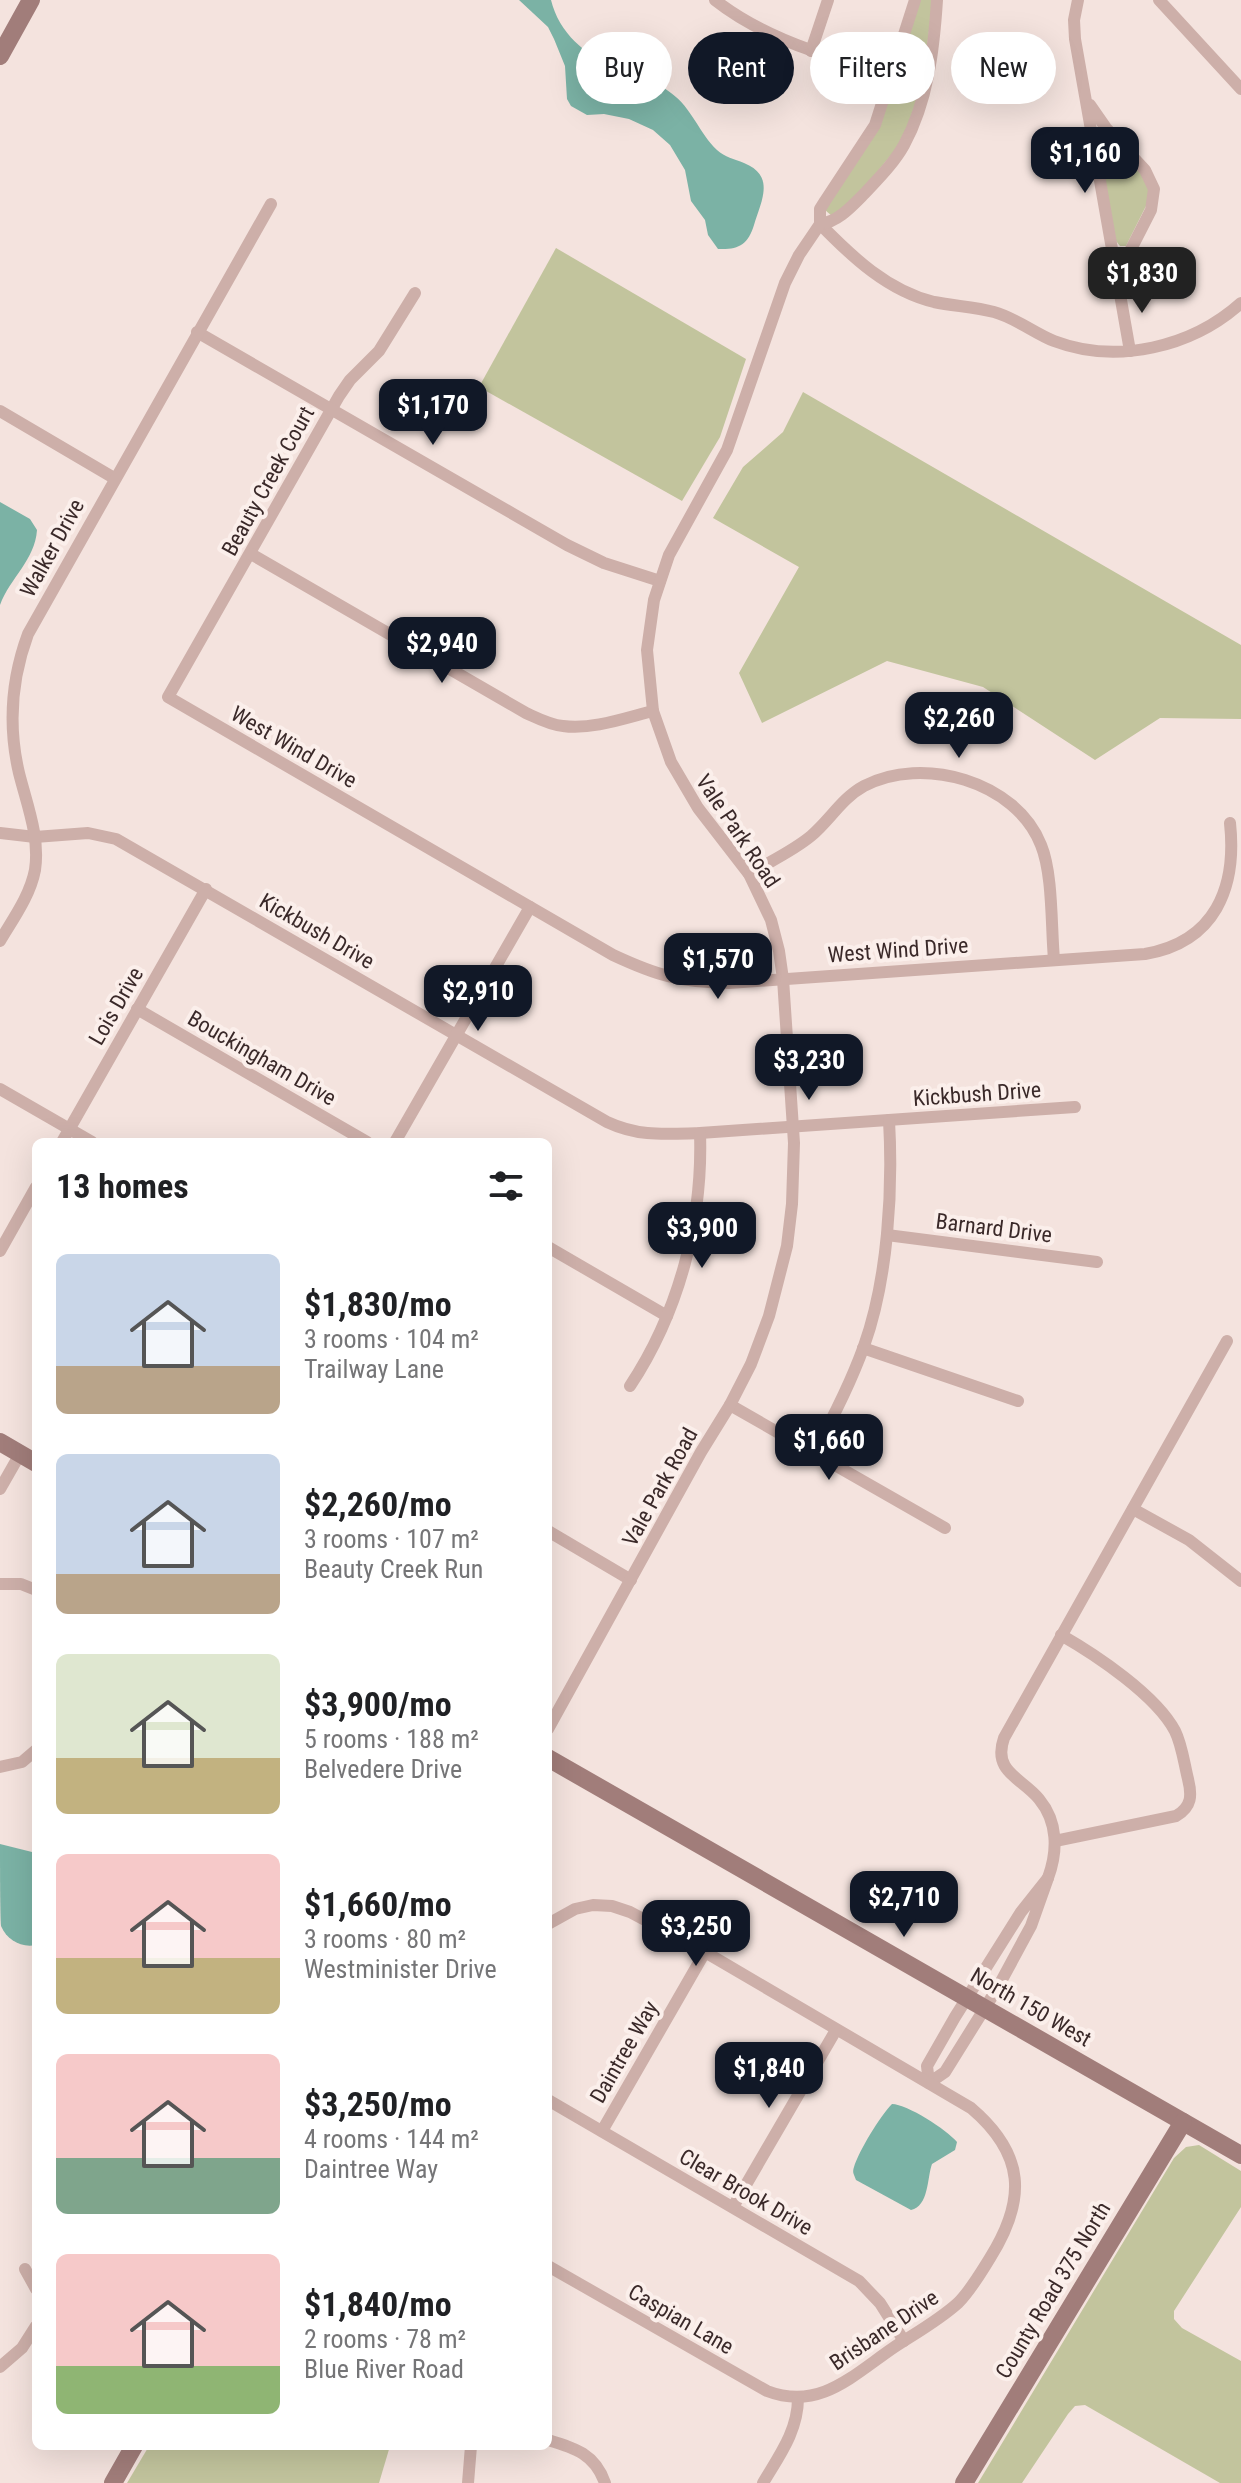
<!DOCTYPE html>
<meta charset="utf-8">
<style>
body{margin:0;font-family:"Roboto Condensed",sans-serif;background:#f2f2f2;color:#202124;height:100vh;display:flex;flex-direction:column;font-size:30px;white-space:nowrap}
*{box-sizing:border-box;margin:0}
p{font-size:26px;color:#757577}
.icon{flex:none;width:44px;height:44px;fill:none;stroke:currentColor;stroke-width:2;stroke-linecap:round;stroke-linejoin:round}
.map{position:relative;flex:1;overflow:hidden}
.details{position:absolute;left:32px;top:1138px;width:520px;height:1312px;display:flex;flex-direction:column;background:#fff;border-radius:12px;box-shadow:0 8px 32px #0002}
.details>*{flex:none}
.top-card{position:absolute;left:576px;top:32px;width:544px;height:72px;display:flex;gap:16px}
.price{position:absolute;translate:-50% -68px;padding:0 18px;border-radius:16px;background:#111827;color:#fff;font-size:26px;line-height:52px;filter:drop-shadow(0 2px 4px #0008)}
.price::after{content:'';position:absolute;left:50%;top:48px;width:24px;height:18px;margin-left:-12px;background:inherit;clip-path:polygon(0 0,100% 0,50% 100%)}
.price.current{background:#222;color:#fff}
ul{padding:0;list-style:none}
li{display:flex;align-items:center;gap:24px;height:200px;padding:0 24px}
li span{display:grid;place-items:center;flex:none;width:224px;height:160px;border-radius:12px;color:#555}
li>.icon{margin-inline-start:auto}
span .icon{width:96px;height:96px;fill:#fffc;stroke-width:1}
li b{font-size:34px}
h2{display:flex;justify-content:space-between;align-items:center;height:96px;padding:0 24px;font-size:34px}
.tag{padding:0 28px;border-radius:36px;background:#fff;box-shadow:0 8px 32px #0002;font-size:28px;line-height:72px}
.tag.current{background:#111827;color:#fff}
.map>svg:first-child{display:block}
.green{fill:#c2c49d}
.water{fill:#7bb2a5}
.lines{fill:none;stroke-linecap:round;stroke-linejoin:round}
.street{stroke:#cdafa9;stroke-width:12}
.secondary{stroke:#a17d7a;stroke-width:18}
.labels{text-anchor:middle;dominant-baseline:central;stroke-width:8;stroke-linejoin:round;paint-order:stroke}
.street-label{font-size:22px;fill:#3a2929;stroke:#fbefeb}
</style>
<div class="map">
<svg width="1241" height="2483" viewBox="0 0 1241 2483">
<rect width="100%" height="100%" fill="#f4e3de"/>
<!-- green -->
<g class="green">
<polygon points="918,0 933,0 924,70 918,73 905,71 900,65"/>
<polygon points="902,84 915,89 918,97 901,143 858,195 832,216 825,210 893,87"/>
<polygon points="1108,138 1148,180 1150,198 1126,246 1120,246 1116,241 1099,146 1102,139"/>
<polygon points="556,248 746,359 720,437 682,501 479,387"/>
<polygon points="803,392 1241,645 1241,719 1160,718 1095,760 983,687 887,661 762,723 739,673 799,567 713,518 743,467 783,432"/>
<polygon points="1199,2145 1241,2171 1241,2207 1174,2311 1174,2319 1182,2328 1241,2361 1241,2483 1220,2483 1085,2405 1075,2406 1068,2414 1022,2483 978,2483 1174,2158 1186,2147"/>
<polygon points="149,2446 390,2446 379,2483 127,2483"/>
</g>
<!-- water -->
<g class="water">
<path d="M519 0H551C559 33 585 55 616 68 635 77 654 79 671 93 692 108 699 133 717 150 725 157 734 159 744 163 776 176 761 201 754 225 748 245 738 250 718 249L708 235 705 220 691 201 685 170 670 145 653 130 629 119 604 114 587 115 571 106 567 99 565 66 554 39 548 27Z"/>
<path d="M0 502 30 519 37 530C35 560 10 578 0 605Z"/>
<path d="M0 1844 36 1853V1945C21 1948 7 1940 1 1926 0 1917 0 1858 0 1844Z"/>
<path d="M892 2104C907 2104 947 2130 957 2142L955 2150 932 2164C927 2178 929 2206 911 2210L856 2180C854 2174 852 2173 854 2167 859 2151 880 2116 892 2104Z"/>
</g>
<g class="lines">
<!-- street -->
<g class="street">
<path d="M715 0C773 46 856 65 926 83"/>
<polyline points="1078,0 1074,20 1075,39 1130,351"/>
<polyline points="1159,0 1241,89"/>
<polyline points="811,51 828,0"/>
<polyline points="1090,105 1106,128 1145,170 1154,189 1151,210 1124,263 1120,280"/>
<path d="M820 224C852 257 888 291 934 302 954 306 975 307 994 312 1016 318 1034 333 1054 341 1117 365 1192 347 1241 303"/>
<path d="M820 224C838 222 852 206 865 193 879 178 894 163 904 145 928 101 934 48 937 0"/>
<path d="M415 293 379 351 350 380 339 396 168 697 613 955C658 976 680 982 729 983L1145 954C1215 942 1237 888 1230 823"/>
<polyline points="197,332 567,545 604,563 660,581"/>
<polyline points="0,411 114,478"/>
<path d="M251 554 526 713C537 718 550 725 563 726 592 730 625 718 653 711"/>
<path d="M0 833 35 837 88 833 116 839 607 1122C639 1137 665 1134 700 1133L1075 1107"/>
<path d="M749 874C769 862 793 851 811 836 830 820 842 798 864 786 922 755 1016 781 1041 845 1053 874 1051 927 1054 959"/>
<path d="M0 941C13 919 30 896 35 870 40 837 27 805 19 773 8 726 11 680 28 634L271 204"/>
<polyline points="137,1009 367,1142"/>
<polyline points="0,1089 92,1142"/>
<polyline points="62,1142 206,889"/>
<polyline points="395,1142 530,907"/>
<polyline points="887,1235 1097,1262"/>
<polyline points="548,1247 667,1316"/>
<polyline points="0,1251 36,1187"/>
<polyline points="863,1348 1018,1401"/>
<path d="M630 1386C679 1312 703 1221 700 1133"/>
<polyline points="730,1405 945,1528"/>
<path d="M814 1452C833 1418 851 1382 864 1346 888 1279 893 1190 889 1120"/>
<polyline points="0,1489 20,1454"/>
<polyline points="1133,1509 1189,1540 1241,1581"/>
<polyline points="548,1531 631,1580"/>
<polyline points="0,1584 21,1584 36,1590"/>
<polyline points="548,1729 701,1452 730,1405 751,1364 769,1316 787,1246 792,1204 794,1143 783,979 779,951 771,920 749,874 698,808 671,762 653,711 647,650 654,600 669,555 727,450 785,283 799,255 820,224 820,209 825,201 875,125 915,0"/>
<polyline points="0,1767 22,1762 36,1750"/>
<path d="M1055 1841 1176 1816C1192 1807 1192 1795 1188 1779 1184 1763 1182 1745 1175 1731 1156 1695 1096 1655 1061 1635"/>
<path d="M1048 1878C1058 1851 1058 1822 1039 1799 1022 1778 992 1772 1004 1738L1227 1341"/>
<polygon points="1048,1878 1031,1926 998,1987 945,2072 929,2083 927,2066 955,2017 1021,1912"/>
<path d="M548 1924 575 1909 593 1905 612 1906 630 1912 705 1952 971 2108C1025 2154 1027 2199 990 2258 980 2274 971 2290 958 2303 938 2321 914 2334 893 2348 852 2376 819 2411 767 2391L548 2266"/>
<polyline points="548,2100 859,2281 880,2303 904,2341"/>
<polyline points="602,2131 705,1952"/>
<polyline points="733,2207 836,2030"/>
<polyline points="25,2269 36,2289"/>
<polyline points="0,2367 22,2348 36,2326"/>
<path d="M548 2440C575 2448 595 2454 605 2483"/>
<polyline points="468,2483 471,2446"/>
<path d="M763 2483C779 2456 798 2431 798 2398"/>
</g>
<!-- secondary -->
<g class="secondary">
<polyline points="0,56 31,0"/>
<polyline points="0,1442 36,1463"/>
<polyline points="548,1758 1241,2155"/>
<polyline points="113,2483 134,2446"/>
<polyline points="964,2483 1183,2122"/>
</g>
</g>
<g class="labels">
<!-- street labels -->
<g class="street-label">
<text transform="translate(268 481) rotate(-61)">Beauty Creek Court</text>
<text transform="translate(52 548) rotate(-61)">Walker Drive</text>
<text transform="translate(294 747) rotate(30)">West Wind Drive</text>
<text transform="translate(738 831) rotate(56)">Vale Park Road</text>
<text transform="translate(317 931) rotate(30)">Kickbush Drive</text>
<text transform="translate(898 950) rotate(-4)">West Wind Drive</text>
<text transform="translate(116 1006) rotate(-60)">Lois Drive</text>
<text transform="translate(262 1058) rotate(30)">Bouckingham Drive</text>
<text transform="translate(977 1094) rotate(-4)">Kickbush Drive</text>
<text transform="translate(994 1228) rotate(7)">Barnard Drive</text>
<text transform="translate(660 1487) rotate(-61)">Vale Park Road</text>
<text transform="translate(1031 2007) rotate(30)">North 150 West</text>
<text transform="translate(624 2052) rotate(-60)">Daintree Way</text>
<text transform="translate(746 2192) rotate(30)">Clear Brook Drive</text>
<text transform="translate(1053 2290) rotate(-59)">County Road 375 North</text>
<text transform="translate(681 2319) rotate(30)">Caspian Lane</text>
<text transform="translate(884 2330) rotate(-34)">Brisbane Drive</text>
</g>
</g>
</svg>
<b class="price" style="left:1085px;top:195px">$1,160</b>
<b class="price current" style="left:1142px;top:315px">$1,830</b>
<b class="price" style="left:433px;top:447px">$1,170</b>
<b class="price" style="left:442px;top:685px">$2,940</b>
<b class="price" style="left:959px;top:760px">$2,260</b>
<b class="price" style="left:718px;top:1001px">$1,570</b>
<b class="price" style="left:478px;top:1033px">$2,910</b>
<b class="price" style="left:809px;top:1102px">$3,230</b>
<b class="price" style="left:702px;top:1270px">$3,900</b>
<b class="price" style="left:829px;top:1482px">$1,660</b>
<b class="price" style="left:904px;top:1939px">$2,710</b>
<b class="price" style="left:696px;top:1968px">$3,250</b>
<b class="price" style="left:769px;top:2110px">$1,840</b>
<div class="top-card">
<a class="tag">Buy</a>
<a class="tag current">Rent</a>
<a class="tag">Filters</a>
<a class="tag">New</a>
</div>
<section class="details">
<h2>13 homes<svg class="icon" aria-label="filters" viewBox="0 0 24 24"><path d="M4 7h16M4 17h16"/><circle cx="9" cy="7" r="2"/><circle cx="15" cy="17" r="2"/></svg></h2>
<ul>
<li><span style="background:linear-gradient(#c9d6e8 70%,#b9a48a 0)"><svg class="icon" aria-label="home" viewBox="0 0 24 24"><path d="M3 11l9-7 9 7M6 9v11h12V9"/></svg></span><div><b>$1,830/mo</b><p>3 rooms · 104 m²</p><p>Trailway Lane</p></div></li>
<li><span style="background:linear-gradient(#c9d6e8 75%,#b9a48a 0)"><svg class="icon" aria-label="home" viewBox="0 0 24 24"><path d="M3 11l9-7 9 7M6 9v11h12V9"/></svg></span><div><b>$2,260/mo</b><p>3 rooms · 107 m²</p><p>Beauty Creek Run</p></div></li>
<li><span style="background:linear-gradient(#dfe7d0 65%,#c2b280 0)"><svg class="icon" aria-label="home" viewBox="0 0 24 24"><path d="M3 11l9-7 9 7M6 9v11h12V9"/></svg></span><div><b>$3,900/mo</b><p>5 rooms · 188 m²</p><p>Belvedere Drive</p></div></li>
<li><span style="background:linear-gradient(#f6c9c9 65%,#c2b280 0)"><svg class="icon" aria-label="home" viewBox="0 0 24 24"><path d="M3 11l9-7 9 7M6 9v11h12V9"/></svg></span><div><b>$1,660/mo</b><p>3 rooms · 80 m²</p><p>Westminister Drive</p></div></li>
<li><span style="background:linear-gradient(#f6c9c9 65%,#7fa58c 0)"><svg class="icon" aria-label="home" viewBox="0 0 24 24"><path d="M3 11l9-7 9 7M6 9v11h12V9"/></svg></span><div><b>$3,250/mo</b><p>4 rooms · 144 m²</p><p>Daintree Way</p></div></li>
<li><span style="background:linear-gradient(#f6c9c9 70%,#8fb573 0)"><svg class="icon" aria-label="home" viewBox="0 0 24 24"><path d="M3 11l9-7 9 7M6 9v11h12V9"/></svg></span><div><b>$1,840/mo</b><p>2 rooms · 78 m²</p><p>Blue River Road</p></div></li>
</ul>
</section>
</div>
